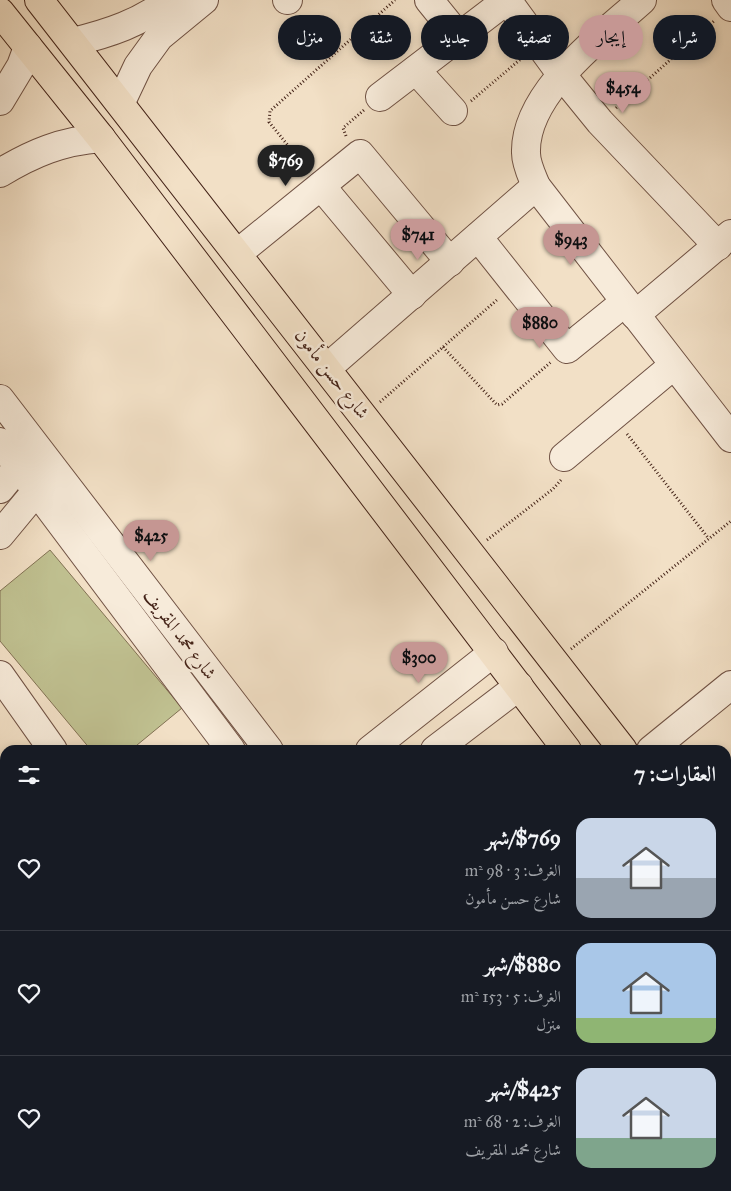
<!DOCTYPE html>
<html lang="ar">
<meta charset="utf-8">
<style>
body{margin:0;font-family:"IM FELL Great Primer",Amiri,serif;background:#242831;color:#f1f3f6;direction:rtl;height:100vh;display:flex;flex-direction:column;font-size:19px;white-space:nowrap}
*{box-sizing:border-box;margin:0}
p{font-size:16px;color:#9ea1a6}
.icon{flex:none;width:28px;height:28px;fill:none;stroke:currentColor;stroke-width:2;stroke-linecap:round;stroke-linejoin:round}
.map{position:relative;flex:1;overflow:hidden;direction:ltr}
.drawer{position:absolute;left:0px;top:745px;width:731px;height:446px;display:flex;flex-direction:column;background:#171b24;border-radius:15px 15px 0 0;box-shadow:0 2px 8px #0003;direction:rtl}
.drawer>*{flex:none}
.guide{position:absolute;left:15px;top:15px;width:701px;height:45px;direction:rtl;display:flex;gap:10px}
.price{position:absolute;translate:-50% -42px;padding:0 11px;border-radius:18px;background:#c59692;color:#111;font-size:16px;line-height:32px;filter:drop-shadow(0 1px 2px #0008)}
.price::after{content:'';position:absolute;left:50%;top:30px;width:15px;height:11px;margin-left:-8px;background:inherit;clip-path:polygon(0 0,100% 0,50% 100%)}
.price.on{background:#222;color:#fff}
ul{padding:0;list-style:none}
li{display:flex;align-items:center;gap:15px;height:125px;padding:0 15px}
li+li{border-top:1px solid #363941}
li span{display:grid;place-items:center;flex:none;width:140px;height:100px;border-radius:15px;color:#555}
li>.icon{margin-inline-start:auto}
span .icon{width:60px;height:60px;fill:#fffc;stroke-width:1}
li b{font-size:21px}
h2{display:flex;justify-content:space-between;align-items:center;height:60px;padding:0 15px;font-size:21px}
.chip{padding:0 18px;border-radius:22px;background:#171b24;box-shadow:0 2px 8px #0003;font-size:18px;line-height:45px}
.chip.on{background:#c59692;color:#111}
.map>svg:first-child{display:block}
.green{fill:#c0c191;stroke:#827254}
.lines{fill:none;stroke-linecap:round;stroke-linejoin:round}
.minor-casing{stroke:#705244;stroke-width:30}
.major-casing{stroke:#442318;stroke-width:30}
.path{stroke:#442318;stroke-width:3;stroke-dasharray:1 2.5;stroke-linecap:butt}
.minor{stroke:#f7ebda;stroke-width:28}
.major{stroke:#f2e0c6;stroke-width:28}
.labels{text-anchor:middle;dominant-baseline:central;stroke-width:5;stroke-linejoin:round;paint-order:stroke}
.street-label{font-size:18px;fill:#442318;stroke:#f7ebda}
</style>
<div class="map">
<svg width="731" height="1191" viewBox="0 0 731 1191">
<rect width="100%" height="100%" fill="#f2e0c6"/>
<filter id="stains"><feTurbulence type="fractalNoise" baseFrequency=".004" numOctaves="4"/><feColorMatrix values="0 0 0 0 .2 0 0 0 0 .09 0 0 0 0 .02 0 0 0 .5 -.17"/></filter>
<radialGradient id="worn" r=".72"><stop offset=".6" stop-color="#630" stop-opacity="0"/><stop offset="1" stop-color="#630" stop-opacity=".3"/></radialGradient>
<!-- green -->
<polygon class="green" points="50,550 182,708 131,750 91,750 0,641 0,591"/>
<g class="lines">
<!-- minor casing -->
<g class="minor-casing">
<g id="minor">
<polyline points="287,0 288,0"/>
<polyline points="429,0 459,37"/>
<polyline points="507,0 561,74 600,122 718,246"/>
<path d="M642 0C601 37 524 93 526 153 526 164 532 176 536 186L731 438"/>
<polyline points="726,0 731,7"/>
<path d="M73 42C110 33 140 23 170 0"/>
<polyline points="416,70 453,111"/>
<polyline points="380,97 507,0"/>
<polyline points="0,101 21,66 28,47"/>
<polyline points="121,102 138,66 159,37 204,0"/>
<path d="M0 173C33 153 62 141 101 138"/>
<polyline points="321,186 412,295"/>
<polyline points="478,237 567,349 625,302"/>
<polyline points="238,253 360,154 450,262"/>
<polyline points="635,315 731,234"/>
<polyline points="327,368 536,186"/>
<polyline points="0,399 269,750"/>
<polyline points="0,442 231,750"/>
<polyline points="564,457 674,365"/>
<polyline points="0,489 30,452"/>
<polyline points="0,535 48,477"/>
<polyline points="0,675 53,750"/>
<polyline points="370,750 494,652"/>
<polyline points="435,750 519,686"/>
<polyline points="651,750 731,685"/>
<polyline points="726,856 731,852"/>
<polyline points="0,859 5,854"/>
<polyline points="559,1186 562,1191"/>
<polyline points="597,1186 600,1191"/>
<polyline points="2,1191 6,1186"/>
<polyline points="262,1191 266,1186"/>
<polyline points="527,1191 531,1186"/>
</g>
</g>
<!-- major casing -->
<g class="major-casing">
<g id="major">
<polyline points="39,0 623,750"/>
<polyline points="0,12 101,138 567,750"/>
<polyline points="726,883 731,889"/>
<polyline points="726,960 731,967"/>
</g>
</g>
<!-- path -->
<g class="path">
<polyline points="471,101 522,58"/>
<polyline points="616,108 714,21"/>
<polyline points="346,136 343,128 364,110"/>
<polyline points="307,169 269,122 270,111 395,0"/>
<polyline points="443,347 497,405 502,404 551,362"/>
<polyline points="380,402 498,299"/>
<polyline points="627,434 709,539"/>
<polyline points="487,540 553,489 561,480"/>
<polyline points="571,649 731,521"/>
</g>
<!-- minor -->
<use href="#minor" class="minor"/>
<!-- major -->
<use href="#major" class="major"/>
</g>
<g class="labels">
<!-- street labels -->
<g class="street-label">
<text transform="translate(332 374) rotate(52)">شارع حسن مأمون</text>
<text transform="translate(180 634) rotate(53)">شارع محمد المقريف</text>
</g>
</g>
<rect width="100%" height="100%" filter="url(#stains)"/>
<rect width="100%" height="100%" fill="url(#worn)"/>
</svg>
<b class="price" style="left:623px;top:114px">$454</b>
<b class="price on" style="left:286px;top:187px">$769</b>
<b class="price" style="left:418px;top:261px">$741</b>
<b class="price" style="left:571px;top:266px">$943</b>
<b class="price" style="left:540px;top:349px">$880</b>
<b class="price" style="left:151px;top:562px">$425</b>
<b class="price" style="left:419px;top:684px">$300</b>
<div class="guide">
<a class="chip">شراء</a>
<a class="chip on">إيجار</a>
<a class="chip">تصفية</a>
<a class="chip">جديد</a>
<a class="chip">شقة</a>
<a class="chip">منزل</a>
</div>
<section class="drawer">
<h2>العقارات: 7<svg class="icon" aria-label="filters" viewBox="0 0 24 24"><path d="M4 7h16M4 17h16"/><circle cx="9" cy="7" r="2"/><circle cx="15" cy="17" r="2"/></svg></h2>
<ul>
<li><span style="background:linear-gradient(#c9d6e8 60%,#9aa5b1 0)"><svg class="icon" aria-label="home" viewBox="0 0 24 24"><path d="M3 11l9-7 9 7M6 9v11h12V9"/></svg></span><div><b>$769/شهر</b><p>الغرف: 3 · 98 m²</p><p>شارع حسن مأمون</p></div><svg class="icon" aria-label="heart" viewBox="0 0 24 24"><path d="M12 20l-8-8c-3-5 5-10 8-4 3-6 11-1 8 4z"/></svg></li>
<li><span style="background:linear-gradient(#a9c7e8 75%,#8fb573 0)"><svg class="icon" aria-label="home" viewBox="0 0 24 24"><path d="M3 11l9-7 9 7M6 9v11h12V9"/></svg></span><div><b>$880/شهر</b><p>الغرف: 5 · 153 m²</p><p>منزل</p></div><svg class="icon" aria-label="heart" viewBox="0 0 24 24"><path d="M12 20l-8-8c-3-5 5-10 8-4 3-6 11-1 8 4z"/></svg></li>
<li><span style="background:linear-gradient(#c9d6e8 70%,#7fa58c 0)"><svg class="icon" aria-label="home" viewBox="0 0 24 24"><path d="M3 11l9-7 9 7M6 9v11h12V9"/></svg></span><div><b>$425/شهر</b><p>الغرف: 2 · 68 m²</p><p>شارع محمد المقريف</p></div><svg class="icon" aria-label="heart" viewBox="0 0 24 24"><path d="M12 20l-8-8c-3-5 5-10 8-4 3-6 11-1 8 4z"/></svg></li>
</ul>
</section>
</div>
